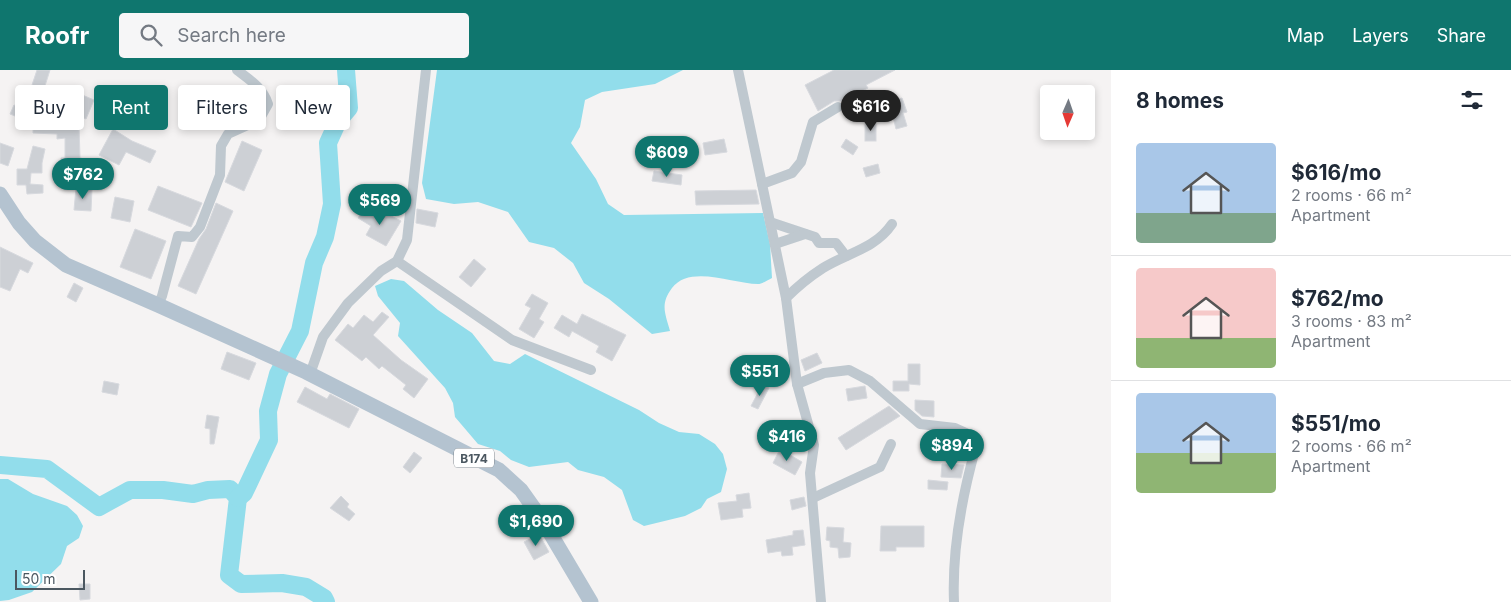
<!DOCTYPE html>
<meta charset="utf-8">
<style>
body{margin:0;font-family:Inter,sans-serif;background:#f6f6f7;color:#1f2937;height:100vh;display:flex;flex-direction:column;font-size:19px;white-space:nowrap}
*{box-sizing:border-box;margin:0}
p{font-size:16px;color:#747a83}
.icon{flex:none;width:28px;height:28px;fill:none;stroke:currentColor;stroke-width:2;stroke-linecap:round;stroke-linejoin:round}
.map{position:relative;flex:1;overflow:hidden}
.panel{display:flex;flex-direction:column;background:#fff;width:400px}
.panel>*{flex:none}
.top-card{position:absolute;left:15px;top:15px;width:475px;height:45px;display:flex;gap:10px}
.needle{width:32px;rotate:182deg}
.controls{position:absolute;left:1040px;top:15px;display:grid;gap:10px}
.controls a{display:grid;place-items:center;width:55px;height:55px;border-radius:5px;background:#fff;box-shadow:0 2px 8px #0003;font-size:25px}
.scale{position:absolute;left:15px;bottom:12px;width:70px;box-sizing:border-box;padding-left:5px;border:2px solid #4b5760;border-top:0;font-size:14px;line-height:18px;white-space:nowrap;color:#4b5760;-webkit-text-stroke:4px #fff;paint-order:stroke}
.price{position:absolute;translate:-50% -42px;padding:0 11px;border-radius:18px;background:#0f766e;color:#fff;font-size:16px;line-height:32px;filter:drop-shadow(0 1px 2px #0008)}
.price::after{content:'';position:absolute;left:50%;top:30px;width:15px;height:11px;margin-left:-8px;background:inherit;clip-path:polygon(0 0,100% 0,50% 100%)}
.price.current{background:#222;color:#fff}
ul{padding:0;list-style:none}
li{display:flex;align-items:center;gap:15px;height:125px;padding:0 25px}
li+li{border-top:1px solid #e0e1e3}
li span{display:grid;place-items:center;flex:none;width:140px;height:100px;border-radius:5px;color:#555}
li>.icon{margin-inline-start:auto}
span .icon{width:60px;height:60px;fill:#fffc;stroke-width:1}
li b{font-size:21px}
h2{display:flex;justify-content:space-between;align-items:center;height:60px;padding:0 25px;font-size:21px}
.chip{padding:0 18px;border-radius:5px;background:#fff;box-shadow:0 2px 8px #0003;font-size:18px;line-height:45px}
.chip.current{background:#0f766e;color:#fff}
header{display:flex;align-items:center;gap:30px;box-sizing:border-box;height:70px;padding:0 25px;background:#0f766e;color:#fff}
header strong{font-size:24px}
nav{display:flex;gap:28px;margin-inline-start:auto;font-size:18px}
.search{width:350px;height:45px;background:#f6f6f7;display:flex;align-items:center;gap:12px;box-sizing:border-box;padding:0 18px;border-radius:5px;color:#747a83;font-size:19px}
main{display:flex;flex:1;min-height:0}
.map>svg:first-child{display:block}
.water{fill:#92ddeb}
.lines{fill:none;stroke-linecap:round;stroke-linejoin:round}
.river{stroke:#92ddeb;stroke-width:18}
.building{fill:#cdd0d5;stroke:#d7d9de}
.minor{stroke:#bfc8cf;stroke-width:10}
.primary{stroke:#b4c3d0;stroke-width:15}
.labels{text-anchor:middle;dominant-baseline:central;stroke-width:5;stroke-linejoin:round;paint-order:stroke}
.shield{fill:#fff;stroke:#818990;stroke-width:1}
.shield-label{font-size:12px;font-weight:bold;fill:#4b5760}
</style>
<header>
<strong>Roofr</strong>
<div class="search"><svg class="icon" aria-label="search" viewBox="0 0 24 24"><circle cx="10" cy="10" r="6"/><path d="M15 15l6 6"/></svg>Search here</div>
<nav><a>Map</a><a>Layers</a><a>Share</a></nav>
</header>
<main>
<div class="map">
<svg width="1111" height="532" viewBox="0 0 1111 532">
<rect width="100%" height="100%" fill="#f5f3f3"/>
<!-- water -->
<g class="water">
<path d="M437 0H683L655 14 602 22 585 30 580 57 571 73 596 109 608 134 624 145 763 143 770 174 772 208C768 210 762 214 758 214 734 214 690 194 672 218 660 234 665 243 670 261L652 264 609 229 584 213 573 193 554 178 529 172 508 142 478 132 454 134 426 129 422 113Z"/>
<polygon points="391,209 404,211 438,240 472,263 494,291 510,294 525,284 639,340 659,353 679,362 699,364 715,374 723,384 727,399 721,422 707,429 701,438 685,446 644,456 633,450 622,420 604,407 578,400 568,392 529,397 511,390 500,381 478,374 455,347 453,333 445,318 398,266 400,253 378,226 375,216"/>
<polygon points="0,409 8,409 33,424 67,436 77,445 83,456 79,468 67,476 61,494 32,522 9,530 0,531"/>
</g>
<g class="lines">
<!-- river -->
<g class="river">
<polyline points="0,395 47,399 99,437 130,420 163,420 193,424 208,420 230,419 238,428 229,505 241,514 282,513 306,517 324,528 326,532"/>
<polyline points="238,428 244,423 269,370 268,341 278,304 300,261 314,193 325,167 332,134 328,73 338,51 349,38 346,0"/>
</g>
</g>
<!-- building -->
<g class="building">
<polygon points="37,0 50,0 44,19 32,15"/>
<polygon points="834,0 895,0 866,15 868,18 842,31 834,31 818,41 805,15"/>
<polygon points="80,24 94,30 86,49 72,43"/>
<polygon points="282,28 301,30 299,49 281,47"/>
<polygon points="902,28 907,42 903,43 907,56 896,59 893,47 885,49 881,34"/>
<polygon points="136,29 151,35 145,47 131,41"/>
<polygon points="26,34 36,39 34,43 53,44 53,57 79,56 80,88 85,89 85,104 61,103 61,88 65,88 65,68 57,69 57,64 33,63 33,59 18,53 20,48 10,44 14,35 24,39"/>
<polygon points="109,42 123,48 119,58 105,52"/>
<rect x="865" y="54" width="11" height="17"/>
<polygon points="113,59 132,71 156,81 150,93 126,82 119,95 99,85"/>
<polygon points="724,69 727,82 705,85 703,73"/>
<polygon points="846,69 858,77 853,85 841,77"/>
<polygon points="242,71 262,80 244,121 225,112"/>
<polygon points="0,73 14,78 8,96 0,93"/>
<polygon points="33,76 45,79 42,93 42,103 31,103 30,114 43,115 43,123 27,124 26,115 17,115 17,99 27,99"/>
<polygon points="878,94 880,103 866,107 863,98"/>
<polygon points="654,101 682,105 681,115 652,111"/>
<polygon points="158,116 202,133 191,157 148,140"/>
<polygon points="76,118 92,119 91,141 74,140"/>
<polygon points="756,120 759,134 696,135 695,121"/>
<polygon points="115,127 134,131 130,152 111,148"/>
<polygon points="216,133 233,141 196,224 178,216 199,169 206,159"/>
<polygon points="417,139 438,143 435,157 416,153"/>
<polygon points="363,140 376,148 380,140 401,151 386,176 366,165 371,156 358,148"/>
<polygon points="135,159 166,171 151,209 120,197"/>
<polygon points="0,177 33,193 28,203 20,199 10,221 0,217"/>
<polygon points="474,189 486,199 471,217 459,207"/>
<polygon points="74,213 83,218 76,232 67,227"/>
<polygon points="532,224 548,233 539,249 544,252 534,268 519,259 531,238 525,235"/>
<polygon points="382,242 389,247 373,265 401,290 428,309 414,328 403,319 406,315 382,296 379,299 366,287 362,291 335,270 348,254 353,258 364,245 373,252"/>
<polygon points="582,244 626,265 612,291 596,282 599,276 572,261 569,267 554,258 562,245 577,254"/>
<polygon points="227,282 256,293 249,310 221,299"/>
<polygon points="817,283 822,293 805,301 801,290"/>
<polygon points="908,294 920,294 920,315 909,314 909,321 893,321 893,311 908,311"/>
<polygon points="104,311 119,314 117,325 102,322"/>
<polygon points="762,315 769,318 758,339 751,336"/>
<polygon points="865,316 867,328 848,331 846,319"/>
<polygon points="305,317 327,329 330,324 359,339 349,358 297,332"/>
<polygon points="915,330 934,331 934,347 922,346 915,340"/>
<polygon points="889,336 900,346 846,380 838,368"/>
<polygon points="207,345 219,347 214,374 210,374 210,359 205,358"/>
<polygon points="780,379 802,392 795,405 773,393"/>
<polygon points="414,382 422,388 410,403 403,397"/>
<polygon points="942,394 964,395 961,408 941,407"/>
<polygon points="928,410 948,412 947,420 928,419"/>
<polygon points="749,423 751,438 742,439 743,447 721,450 718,433 737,431 736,425"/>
<polygon points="341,426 349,434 347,437 355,444 349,451 330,438"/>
<polygon points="804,427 806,436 792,440 790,430"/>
<polygon points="881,456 924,456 924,477 896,477 896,481 880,481"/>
<polygon points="827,457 844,458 843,472 851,473 850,487 839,488 838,478 830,477 830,471 826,470"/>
<polygon points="803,460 805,475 792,477 793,485 782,486 781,481 768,483 766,470 793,465 793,461"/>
<polygon points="539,464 549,482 534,490 524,472"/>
<polygon points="79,514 90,514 90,529 80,530"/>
</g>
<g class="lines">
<!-- minor -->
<g class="minor">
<polyline points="738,0 786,228 797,314 814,375 810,403 821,532"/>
<polyline points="762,114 792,103 801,92 813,52 838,37"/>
<polyline points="770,152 815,167 819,173 836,173 846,186"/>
<polyline points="775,174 805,164"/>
<polyline points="397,191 512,270 591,300"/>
<path d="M786 228C797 217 809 207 823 198 847 183 875 179 892 154"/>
<path d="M158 235 162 226 178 166 192 167 200 157 220 105 221 76 228 64 259 50 268 34C263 18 250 10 237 0"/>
<polyline points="310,304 323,267 348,233 381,201 397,191 407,170 426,0"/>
<path d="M797 314 824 303 849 300 870 311 920 354 955 358 966 363 975 380C962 427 952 483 954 532"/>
<polyline points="813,428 880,397 891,374"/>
</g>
<!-- primary -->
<polyline class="primary" points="0,124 19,153 35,171 66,195 158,235 306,302 499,400 521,420 543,451 591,532"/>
</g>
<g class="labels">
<!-- shield labels -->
<rect class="shield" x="454" y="378.5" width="40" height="19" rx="4"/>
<g class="shield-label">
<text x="474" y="388">B174</text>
</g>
</g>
</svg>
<div class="controls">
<a><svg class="needle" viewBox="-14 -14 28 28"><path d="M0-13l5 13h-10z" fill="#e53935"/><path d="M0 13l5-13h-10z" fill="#747a83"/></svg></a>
</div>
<div class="scale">50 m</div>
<b class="price current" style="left:871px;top:62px">$616</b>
<b class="price" style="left:667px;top:108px">$609</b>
<b class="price" style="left:83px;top:130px">$762</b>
<b class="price" style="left:380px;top:156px">$569</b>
<b class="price" style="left:760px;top:327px">$551</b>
<b class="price" style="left:787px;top:392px">$416</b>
<b class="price" style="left:952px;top:401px">$894</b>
<b class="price" style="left:536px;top:477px">$1,690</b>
<div class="top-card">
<a class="chip">Buy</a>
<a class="chip current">Rent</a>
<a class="chip">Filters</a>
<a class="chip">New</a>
</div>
</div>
<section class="panel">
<h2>8 homes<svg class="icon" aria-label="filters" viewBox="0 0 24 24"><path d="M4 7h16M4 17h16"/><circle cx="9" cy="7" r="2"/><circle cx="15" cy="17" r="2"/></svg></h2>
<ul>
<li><span style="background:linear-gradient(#a9c7e8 70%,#7fa58c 0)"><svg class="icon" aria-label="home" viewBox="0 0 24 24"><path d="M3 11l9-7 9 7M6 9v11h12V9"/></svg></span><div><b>$616/mo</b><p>2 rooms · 66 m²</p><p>Apartment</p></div></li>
<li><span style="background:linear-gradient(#f6c9c9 70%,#8fb573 0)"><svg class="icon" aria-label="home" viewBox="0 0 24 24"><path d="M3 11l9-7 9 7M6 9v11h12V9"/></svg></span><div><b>$762/mo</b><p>3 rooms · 83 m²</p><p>Apartment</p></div></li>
<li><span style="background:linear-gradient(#a9c7e8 60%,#8fb573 0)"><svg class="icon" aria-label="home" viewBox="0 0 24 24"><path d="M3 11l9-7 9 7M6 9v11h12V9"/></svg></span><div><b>$551/mo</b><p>2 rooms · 66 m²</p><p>Apartment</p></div></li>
</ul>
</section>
</main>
